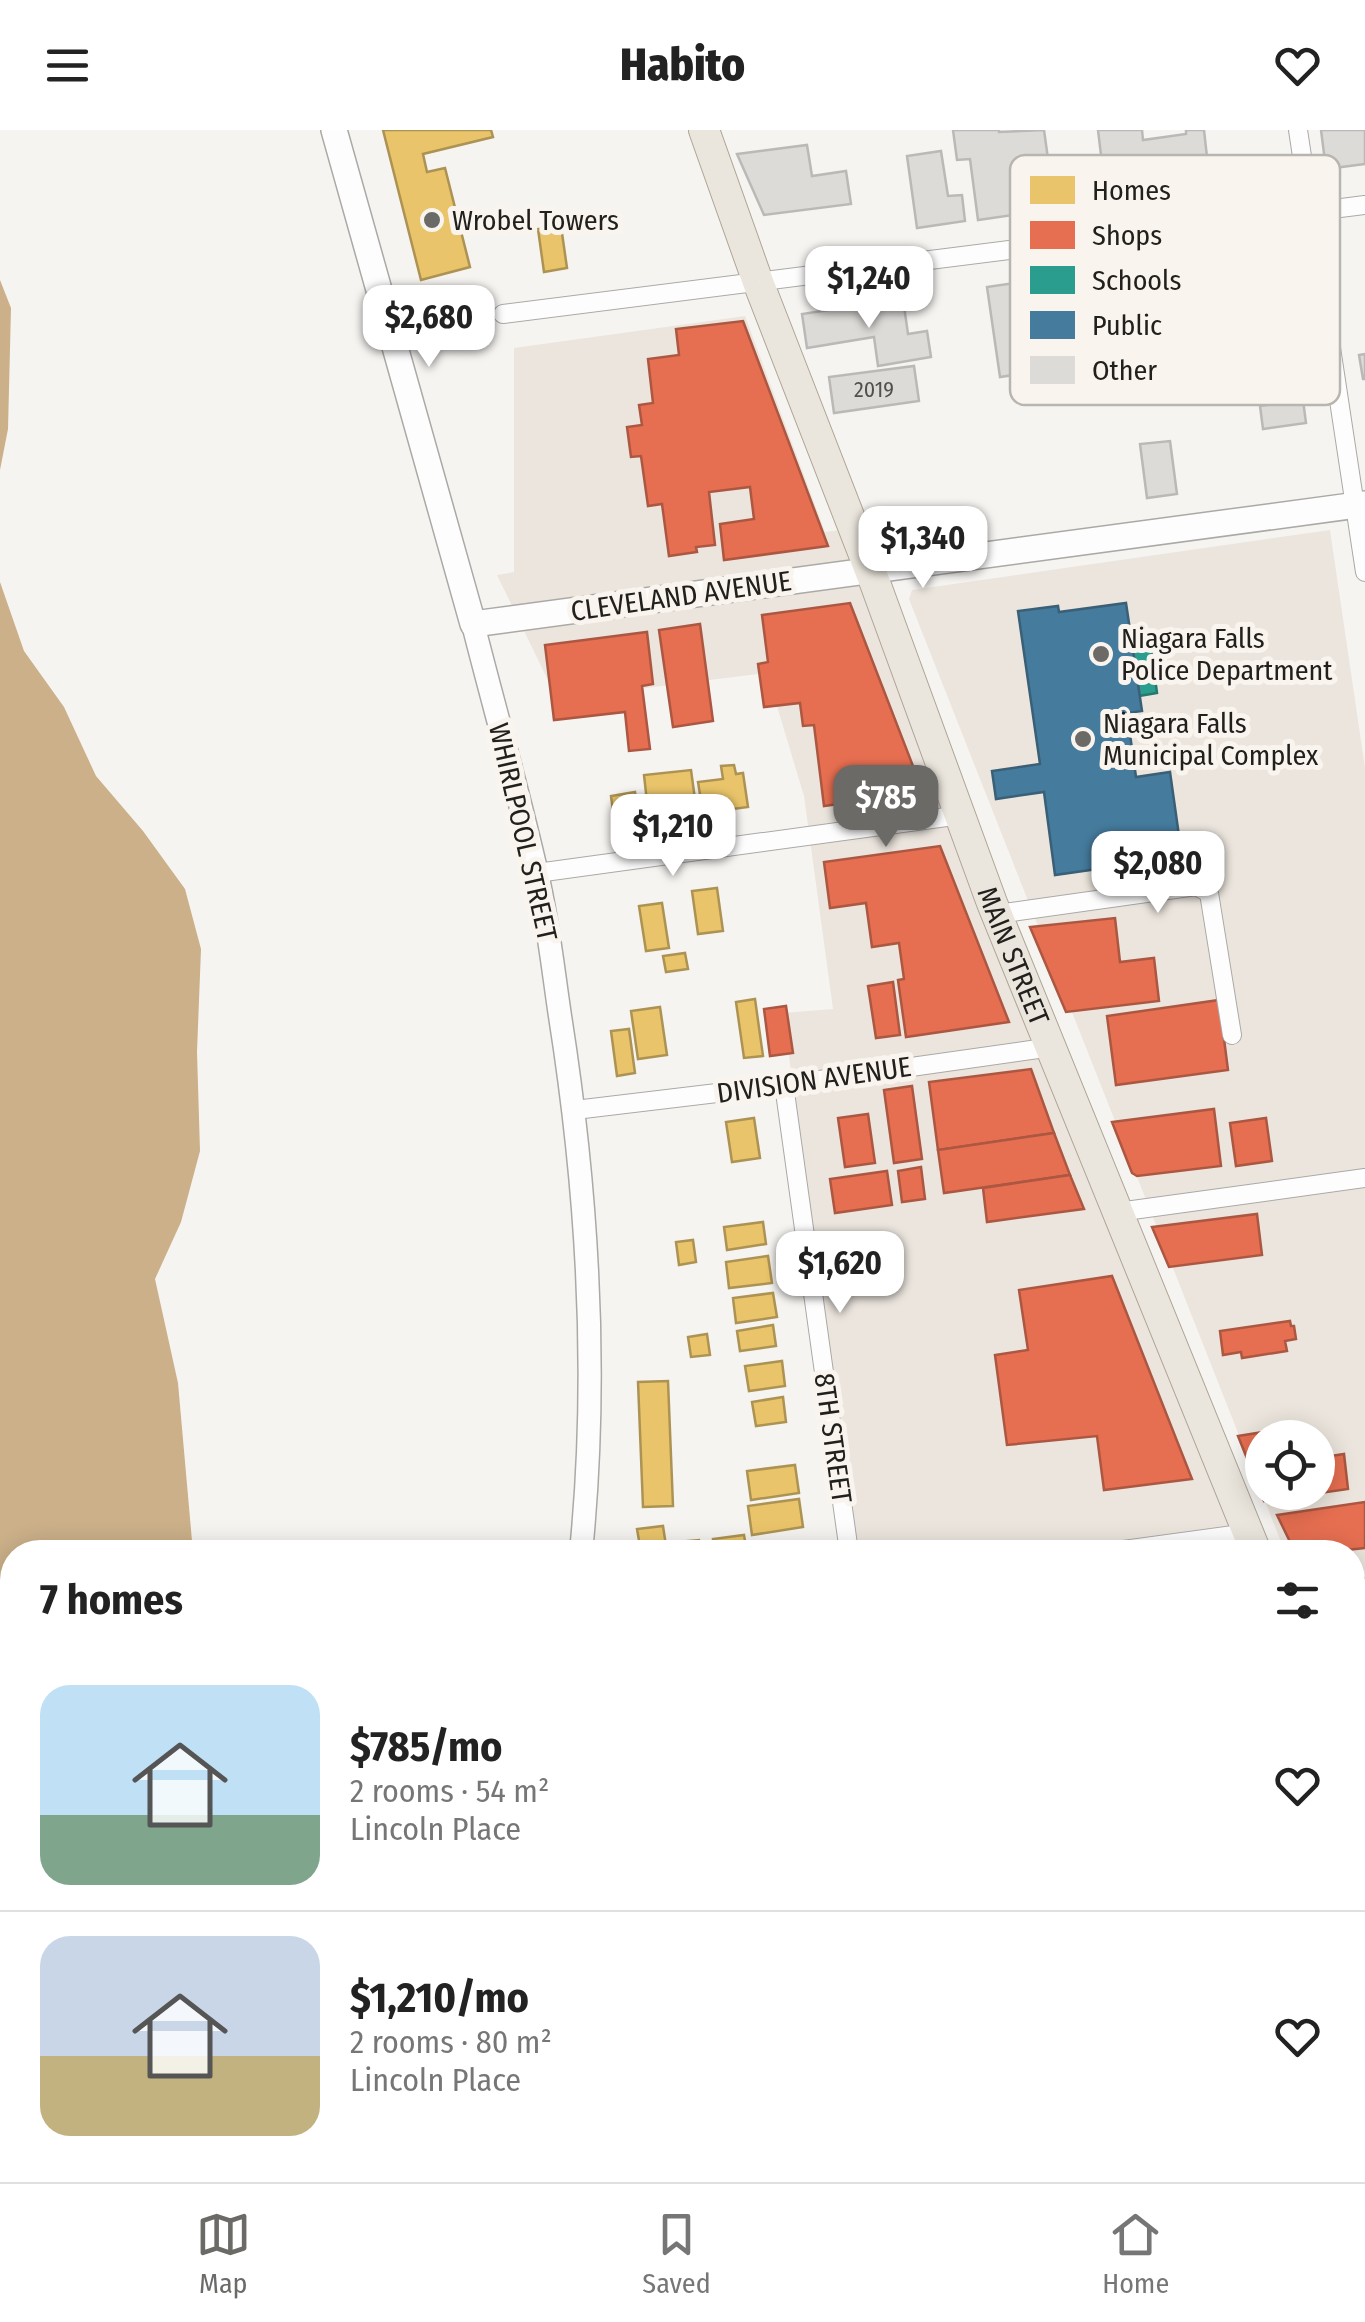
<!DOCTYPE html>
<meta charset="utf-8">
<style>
body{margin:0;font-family:"Fira Sans Condensed",sans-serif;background:#f2f2f2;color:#222;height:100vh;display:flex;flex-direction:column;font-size:38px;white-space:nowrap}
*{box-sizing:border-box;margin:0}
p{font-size:32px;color:#767676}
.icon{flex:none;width:55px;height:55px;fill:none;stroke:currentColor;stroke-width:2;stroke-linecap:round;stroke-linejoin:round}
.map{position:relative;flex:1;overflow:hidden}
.panel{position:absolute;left:0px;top:1410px;width:1365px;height:642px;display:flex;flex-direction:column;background:#fff;border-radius:40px 40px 0 0;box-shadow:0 5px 25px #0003}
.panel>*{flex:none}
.fabs{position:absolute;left:1245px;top:1290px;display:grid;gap:20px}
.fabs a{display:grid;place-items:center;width:90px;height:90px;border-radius:50%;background:#fff;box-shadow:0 5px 25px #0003;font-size:50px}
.price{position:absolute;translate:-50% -85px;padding:0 22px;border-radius:20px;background:#fff;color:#222;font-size:32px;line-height:65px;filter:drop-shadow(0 2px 5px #0008)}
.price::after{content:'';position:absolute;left:50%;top:60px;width:30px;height:22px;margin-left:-15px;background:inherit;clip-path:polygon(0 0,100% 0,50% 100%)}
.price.selected{background:#6c6a67;color:#fff}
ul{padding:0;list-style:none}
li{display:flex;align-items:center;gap:30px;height:250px;padding:0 40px}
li+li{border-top:2px solid #e0e0e0}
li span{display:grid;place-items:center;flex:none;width:280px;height:200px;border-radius:30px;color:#555}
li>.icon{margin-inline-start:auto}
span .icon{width:120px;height:120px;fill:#fffc;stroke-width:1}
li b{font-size:42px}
h2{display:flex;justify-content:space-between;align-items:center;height:120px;padding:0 40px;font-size:42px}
header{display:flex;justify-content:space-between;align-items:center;height:130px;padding:0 40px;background:#fff;font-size:45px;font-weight:800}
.menu{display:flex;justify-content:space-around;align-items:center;height:140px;border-top:2px solid #e0e0e0;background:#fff;font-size:28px;color:#767676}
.menu a{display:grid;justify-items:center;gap:5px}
.menu .selected{color:#6c6a67}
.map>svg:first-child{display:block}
.built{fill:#ebe5dd;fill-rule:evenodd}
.water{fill:#cbb089}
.homes{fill:#e9c46a;stroke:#ad9353;stroke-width:2.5}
.shops{fill:#e76f51;stroke:#ac5741;stroke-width:2.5}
.schools{fill:#2a9d8f;stroke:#27786d;stroke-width:2.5}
.public{fill:#457b9d;stroke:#3a6077;stroke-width:2.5}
.building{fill:#dddbd8;stroke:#bbb9b7;stroke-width:2.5}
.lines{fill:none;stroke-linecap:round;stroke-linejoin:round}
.minor-casing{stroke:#aba9a6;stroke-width:20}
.tertiary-casing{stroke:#aba9a6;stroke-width:25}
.secondary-casing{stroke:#aba9a6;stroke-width:28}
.primary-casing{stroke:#aea596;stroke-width:32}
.minor{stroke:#fefdfd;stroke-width:18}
.tertiary{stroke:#fefdfd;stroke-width:22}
.secondary{stroke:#fefdfd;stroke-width:25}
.primary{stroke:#ebe6dd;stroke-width:30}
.poi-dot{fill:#6c6a67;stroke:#f9f4ee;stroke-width:4}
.labels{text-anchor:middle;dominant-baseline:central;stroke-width:10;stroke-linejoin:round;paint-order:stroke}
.number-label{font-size:22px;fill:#51504d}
.poi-label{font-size:28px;fill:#21201d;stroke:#f9f4ee;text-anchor:start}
.street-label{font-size:28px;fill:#21201d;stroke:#f9f4ee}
.key{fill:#f9f4ee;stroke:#b8b4af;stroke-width:2.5}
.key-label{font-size:28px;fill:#21201d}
</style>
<header><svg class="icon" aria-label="menu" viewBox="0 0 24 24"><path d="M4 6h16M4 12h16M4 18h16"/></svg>Habito<svg class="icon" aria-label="heart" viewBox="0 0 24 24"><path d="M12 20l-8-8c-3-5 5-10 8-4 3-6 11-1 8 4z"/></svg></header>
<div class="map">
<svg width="1365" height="2052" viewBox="0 0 1365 2052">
<rect width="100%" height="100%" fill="#f6f4f1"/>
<!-- built -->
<g class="built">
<polygon points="745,186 825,402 847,399 1239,1422 857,1422 783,883 833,879 804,666 767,543 557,569 497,445 514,442 514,218"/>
<path d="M1330 400 1365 638V1616L1363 1619 1353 1593 1352 1422H1285L909 469 912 460ZM1262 1308H1318V1362H1262Z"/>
<polygon points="1353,1720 1365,1753 1365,2052 1180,2052 1178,2040 1352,2040"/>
</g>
<!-- water -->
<g class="water">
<polygon points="0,150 11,178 8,299 0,340"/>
<polygon points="0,452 24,521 64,577 96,646 143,701 185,759 201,819 197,922 200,1021 181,1092 155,1149 178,1253 193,1422 12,1422 12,1885 0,1902"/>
</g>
<!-- homes -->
<g class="homes">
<polygon points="383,0 491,0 493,7 423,24 427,42 445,38 470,137 421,150"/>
<polygon points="561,96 567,138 544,142 538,99"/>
<polygon points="734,635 736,644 743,643 748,677 703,683 698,652 723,649 721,636"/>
<polygon points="691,640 697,684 649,690 644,645"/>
<polygon points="635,662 639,693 615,696 611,666"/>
<polygon points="717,758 723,801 698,804 692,761"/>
<polygon points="662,773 669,818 646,821 639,776"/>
<polygon points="685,823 688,839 666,842 663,826"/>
<polygon points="755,869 763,926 744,928 736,872"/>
<polygon points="660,877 667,925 638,929 631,881"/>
<polygon points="629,899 635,943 617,946 611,901"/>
<polygon points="754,988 760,1028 732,1032 726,992"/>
<polygon points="763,1092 766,1114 727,1120 724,1097"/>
<polygon points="693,1110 696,1132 679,1135 676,1112"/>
<polygon points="768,1126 772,1153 729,1158 726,1132"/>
<polygon points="773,1163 777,1187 736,1193 733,1168"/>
<polygon points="773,1195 776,1216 740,1221 737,1201"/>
<polygon points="707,1204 710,1225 691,1227 688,1207"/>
<polygon points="782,1231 785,1256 749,1261 745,1236"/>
<polygon points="668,1251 673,1376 643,1377 638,1252"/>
<polygon points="783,1267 786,1292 756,1296 752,1272"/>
<polygon points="795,1335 799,1363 751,1370 747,1341"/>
<polygon points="799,1369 803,1397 752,1405 748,1376"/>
<polygon points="663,1396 667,1422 641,1422 637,1399"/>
<polygon points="744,1405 747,1422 715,1422 713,1409"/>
<polygon points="699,1410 701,1422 679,1422 678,1412"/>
<polygon points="887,2040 887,2052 865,2052 864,2044"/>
<polygon points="909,2040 929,2040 930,2049 934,2048 935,2052 906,2052 911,2051"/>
<polygon points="1002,2040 1023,2040 1025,2052 1004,2052"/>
<polygon points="1039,2040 1063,2040 1064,2052 1040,2052"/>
<polygon points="859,2043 861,2052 838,2052 839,2046"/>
</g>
<!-- shops -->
<g class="shops">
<polygon points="743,191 828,416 724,430 720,394 754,389 750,357 709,362 715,415 696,417 697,422 669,426 662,374 648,376 641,326 631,327 627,297 642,295 639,275 653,273 648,229 679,225 676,199"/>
<polygon points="850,473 923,662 824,676 814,595 803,596 800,573 764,577 758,534 768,532 762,485"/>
<polygon points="700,494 713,591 673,597 659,500"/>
<polygon points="647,502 653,554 642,556 650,619 629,621 625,582 554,590 545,515"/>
<polygon points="940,716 1009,892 906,907 898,850 904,849 899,813 872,817 866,773 830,778 824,732"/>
<polygon points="1115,788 1120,832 1154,828 1159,871 1066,882 1030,797"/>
<polygon points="893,852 900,905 876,908 868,856"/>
<polygon points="1219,870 1228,940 1116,955 1107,886"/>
<polygon points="786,876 793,923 770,926 764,879"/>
<polygon points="1031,939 1054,1003 938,1020 929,952"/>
<polygon points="912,956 922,1029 894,1033 884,960"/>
<polygon points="1214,979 1221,1036 1137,1046 1132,1043 1112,992"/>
<polygon points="868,984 875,1033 845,1037 838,988"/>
<polygon points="1266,988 1272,1031 1236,1036 1230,993"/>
<polygon points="1054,1003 1070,1045 944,1063 938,1020"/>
<polygon points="921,1037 925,1069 902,1072 898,1041"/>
<polygon points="887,1041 892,1075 835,1083 830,1049"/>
<polygon points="1070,1045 1084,1079 987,1092 983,1058"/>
<polygon points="1257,1084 1262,1125 1169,1137 1152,1097"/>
<polygon points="1112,1146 1192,1349 1104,1360 1097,1306 1007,1315 995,1225 1028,1220 1019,1160"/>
<polygon points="1290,1191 1291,1196 1294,1196 1296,1209 1285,1211 1287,1221 1242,1228 1241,1222 1223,1225 1220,1201"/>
<polygon points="1295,1297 1296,1308 1262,1308 1262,1362 1318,1362 1318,1328 1344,1324 1348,1359 1264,1371 1238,1306"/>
<polygon points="1365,1372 1365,1418 1329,1422 1295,1422 1277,1385"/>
<polygon points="1365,1448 1365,1483 1352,1487 1352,1452"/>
<polygon points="1365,1511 1365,1553 1352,1557 1352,1515"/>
<polygon points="1365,1772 1365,1864 1352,1866 1352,1774"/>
<polygon points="1365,1888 1365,1915 1355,1916 1352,1890"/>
<polygon points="1358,2036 1365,2038 1364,2052 1252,2052 1313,2044 1313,2040 1352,2040 1352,2037"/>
</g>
<!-- schools -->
<polygon class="schools" points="1150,510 1157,563 1139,566 1131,512"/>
<!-- public -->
<polygon class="public" points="1126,473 1142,581 1127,583 1136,647 1170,642 1182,727 1055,745 1044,662 996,669 992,641 1040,634 1018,481 1058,476 1059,482"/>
<!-- building -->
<g class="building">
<polygon points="953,0 999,0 999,2 1044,0 1054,72 1012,78 1013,85 978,90 970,29 957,30"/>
<polygon points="1098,0 1142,0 1143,10 1186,4 1186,0 1204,0 1209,45 1192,47 1193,60 1173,62 1172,51 1148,54 1149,62 1106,67"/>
<polygon points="1321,0 1365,0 1365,34 1326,39"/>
<polygon points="807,15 812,46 846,41 851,74 764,85 737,24"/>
<polygon points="941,21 948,66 962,65 965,91 917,98 907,26"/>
<polygon points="1069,145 1082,235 1000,247 987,157"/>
<polygon points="903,169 908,204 927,201 931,227 878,236 874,207 807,218 802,184"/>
<polygon points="1365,224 1365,249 1363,249 1359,225"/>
<polygon points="914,236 919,271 834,283 829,247"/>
<polygon points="1303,270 1306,293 1263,299 1260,276"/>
<polygon points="1170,311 1177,364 1147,368 1140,314"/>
</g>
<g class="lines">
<!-- minor casing -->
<g class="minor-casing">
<g id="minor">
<polyline points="1298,0 1365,442"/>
<polyline points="503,184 1365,75"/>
<polyline points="537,743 961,685"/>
<polyline points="997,784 1196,756 1209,763 1232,905"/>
<polyline points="784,955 849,1422"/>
<polyline points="575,980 784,955 1052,917"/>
<polyline points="1118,1082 1365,1048"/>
<polyline points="1109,1422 1248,1403"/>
<polyline points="1352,1948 1365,1947"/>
<polyline points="571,2052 658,2040"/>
</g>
</g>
<!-- tertiary casing -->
<g class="tertiary-casing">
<g id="tertiary">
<path d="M473 494C494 577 518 660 537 744 548 791 553 839 560 886 588 1064 599 1243 581 1422"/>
<polyline points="407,2052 412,2040"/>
</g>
</g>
<!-- secondary casing -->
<g class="secondary-casing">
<polyline id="secondary" points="334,0 473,494 1365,374"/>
</g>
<!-- primary casing -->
<g class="primary-casing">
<g id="primary">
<path id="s1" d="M704 0 758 152 875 453 992 773 1256 1422"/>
<polyline points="1352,1664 1365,1696"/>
</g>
</g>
<!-- minor -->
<use href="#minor" class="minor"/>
<!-- tertiary -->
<use href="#tertiary" class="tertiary"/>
<!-- secondary -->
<use href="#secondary" class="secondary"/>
<!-- primary -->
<use href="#primary" class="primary"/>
</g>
<!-- markers -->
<g class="poi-dot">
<circle cx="432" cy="90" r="10"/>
<circle cx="1101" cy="524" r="10"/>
<circle cx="1083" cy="609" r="10"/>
</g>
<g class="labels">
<!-- number labels -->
<g class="number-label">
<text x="874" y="259">2019</text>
</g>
<!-- poi labels -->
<g class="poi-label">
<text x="452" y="90">Wrobel Towers</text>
<text x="1121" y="508">Niagara Falls<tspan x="1121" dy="32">Police Department</tspan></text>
<text x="1103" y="593">Niagara Falls<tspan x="1103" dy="32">Municipal Complex</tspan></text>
</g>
<!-- street labels -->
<g class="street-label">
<text transform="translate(681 466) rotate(-8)">CLEVELAND AVENUE</text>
<text transform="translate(523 702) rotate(77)">WHIRLPOOL STREET</text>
<text stroke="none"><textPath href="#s1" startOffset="882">MAIN STREET</textPath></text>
<text transform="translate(814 950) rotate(-8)">DIVISION AVENUE</text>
<text transform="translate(833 1308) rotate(82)">8TH STREET</text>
</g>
</g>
<!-- legend -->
<rect x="1010" y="25" width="330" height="250" rx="15" class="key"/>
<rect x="1030" y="46" width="45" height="28" fill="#e9c46a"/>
<rect x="1030" y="91" width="45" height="28" fill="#e76f51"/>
<rect x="1030" y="136" width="45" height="28" fill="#2a9d8f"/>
<rect x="1030" y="181" width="45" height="28" fill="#457b9d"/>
<rect x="1030" y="226" width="45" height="28" fill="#dddbd8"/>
<g class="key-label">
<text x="1092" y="70">Homes</text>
<text x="1092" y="115">Shops</text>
<text x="1092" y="160">Schools</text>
<text x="1092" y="205">Public</text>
<text x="1092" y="250">Other</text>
</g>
</svg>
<div class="fabs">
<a><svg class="icon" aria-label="locate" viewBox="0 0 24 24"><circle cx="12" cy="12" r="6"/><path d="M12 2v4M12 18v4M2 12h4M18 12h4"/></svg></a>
</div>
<b class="price" style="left:869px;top:201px">$1,240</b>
<b class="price" style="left:429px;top:240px">$2,680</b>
<b class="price" style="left:923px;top:461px">$1,340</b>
<b class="price selected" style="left:886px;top:720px">$785</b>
<b class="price" style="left:673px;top:749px">$1,210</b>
<b class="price" style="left:1158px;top:786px">$2,080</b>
<b class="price" style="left:840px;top:1186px">$1,620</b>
<section class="panel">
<h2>7 homes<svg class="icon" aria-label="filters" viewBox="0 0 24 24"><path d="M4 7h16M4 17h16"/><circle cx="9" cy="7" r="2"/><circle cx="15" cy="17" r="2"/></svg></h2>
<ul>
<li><span style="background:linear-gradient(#bfe0f5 65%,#7fa58c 0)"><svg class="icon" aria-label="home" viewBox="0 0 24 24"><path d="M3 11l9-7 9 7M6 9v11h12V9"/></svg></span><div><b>$785/mo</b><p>2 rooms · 54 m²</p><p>Lincoln Place</p></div><svg class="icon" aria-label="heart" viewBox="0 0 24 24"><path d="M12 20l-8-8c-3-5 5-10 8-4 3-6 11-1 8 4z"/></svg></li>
<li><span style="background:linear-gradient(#c9d6e8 60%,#c2b280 0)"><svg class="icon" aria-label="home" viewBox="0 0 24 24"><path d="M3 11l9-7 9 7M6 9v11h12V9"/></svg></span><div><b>$1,210/mo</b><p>2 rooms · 80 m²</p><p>Lincoln Place</p></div><svg class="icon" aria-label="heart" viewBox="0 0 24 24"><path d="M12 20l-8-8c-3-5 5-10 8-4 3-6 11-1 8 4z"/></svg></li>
</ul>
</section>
</div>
<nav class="menu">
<a class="selected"><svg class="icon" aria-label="map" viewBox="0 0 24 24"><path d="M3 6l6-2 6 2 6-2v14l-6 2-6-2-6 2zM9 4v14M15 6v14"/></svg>Map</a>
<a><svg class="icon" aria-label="saved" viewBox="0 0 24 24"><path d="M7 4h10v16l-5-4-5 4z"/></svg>Saved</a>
<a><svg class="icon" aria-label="home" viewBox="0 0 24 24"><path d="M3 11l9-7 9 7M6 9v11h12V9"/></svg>Home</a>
</nav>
